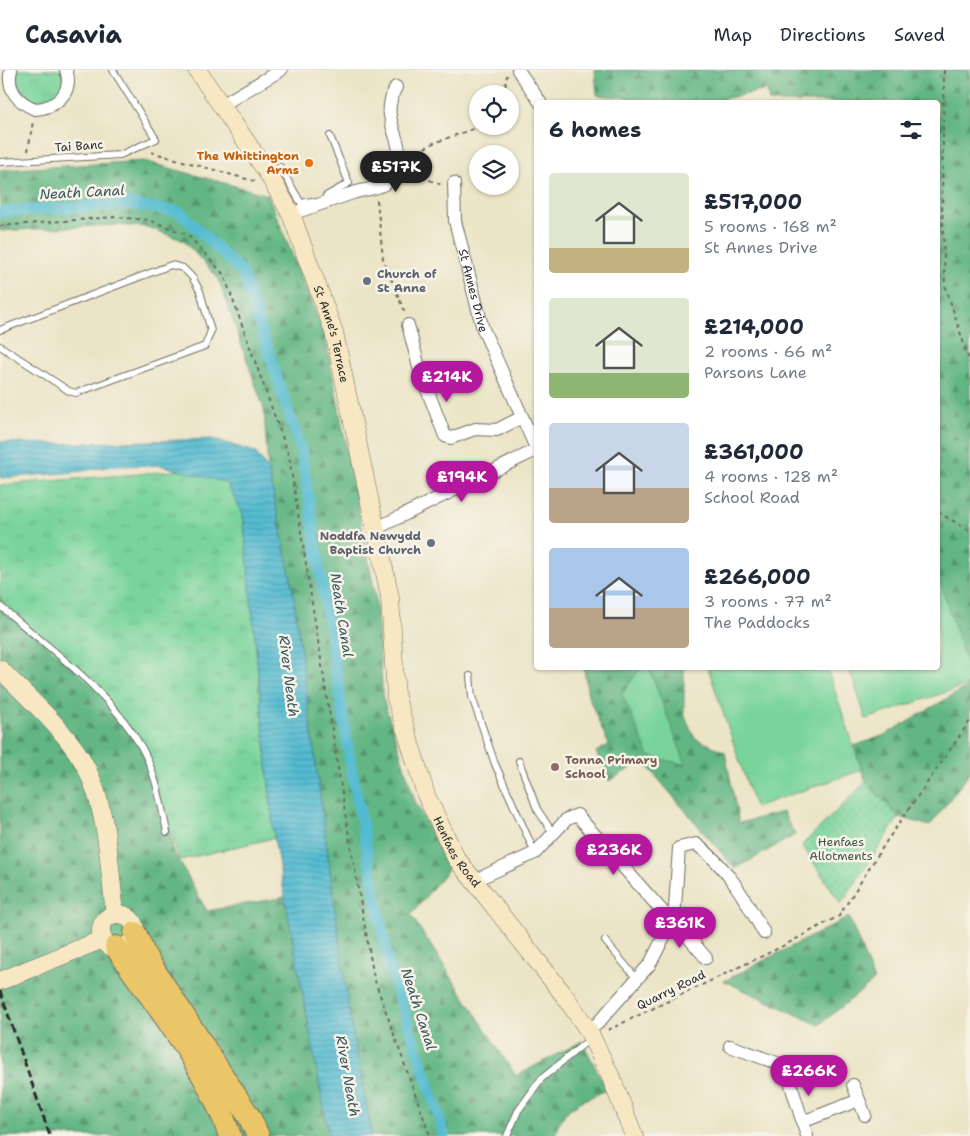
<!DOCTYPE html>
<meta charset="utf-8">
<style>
body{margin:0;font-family:"Shantell Sans",sans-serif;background:#f6f6f7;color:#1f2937;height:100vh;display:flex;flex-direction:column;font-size:19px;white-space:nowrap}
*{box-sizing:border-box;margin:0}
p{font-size:16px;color:#747a83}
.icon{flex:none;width:28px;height:28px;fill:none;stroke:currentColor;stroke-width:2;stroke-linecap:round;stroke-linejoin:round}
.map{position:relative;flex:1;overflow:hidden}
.panel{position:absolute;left:534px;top:30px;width:406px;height:570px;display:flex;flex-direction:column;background:#fff;border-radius:5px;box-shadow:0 1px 4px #0004}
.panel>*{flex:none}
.tools{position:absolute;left:469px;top:15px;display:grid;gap:10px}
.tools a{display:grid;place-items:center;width:50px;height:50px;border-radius:50%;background:#fff;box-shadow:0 1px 4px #0004;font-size:25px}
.price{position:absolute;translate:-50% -42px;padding:0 11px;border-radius:18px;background:#b5179e;color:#fff;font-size:16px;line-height:32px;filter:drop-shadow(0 1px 2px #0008)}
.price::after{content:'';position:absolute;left:50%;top:30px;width:15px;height:11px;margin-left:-8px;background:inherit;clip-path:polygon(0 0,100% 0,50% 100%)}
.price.on{background:#222;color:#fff}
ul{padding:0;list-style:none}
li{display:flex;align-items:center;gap:15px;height:125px;padding:0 15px}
li span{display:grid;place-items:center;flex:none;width:140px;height:100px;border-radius:5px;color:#555}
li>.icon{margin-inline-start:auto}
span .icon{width:60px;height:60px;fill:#fffc;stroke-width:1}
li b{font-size:21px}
h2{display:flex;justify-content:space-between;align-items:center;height:60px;padding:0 15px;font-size:21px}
header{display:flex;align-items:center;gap:30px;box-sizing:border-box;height:70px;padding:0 25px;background:#fff;border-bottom:1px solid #e0e1e3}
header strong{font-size:24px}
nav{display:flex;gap:28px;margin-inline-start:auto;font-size:18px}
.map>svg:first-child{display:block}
.grass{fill:url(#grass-tufts);stroke:#528063}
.forest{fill:url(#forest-firs);stroke:#467057}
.park{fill:#79d49b;stroke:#528063}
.garden{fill:url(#garden-dots);stroke:#528063}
.water{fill:url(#water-rules);stroke:#3f737e}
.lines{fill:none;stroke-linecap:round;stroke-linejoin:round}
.canal{stroke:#53bbd1;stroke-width:11}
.lane-casing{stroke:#6e6c61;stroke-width:8}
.street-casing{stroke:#6e6c61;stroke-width:14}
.secondary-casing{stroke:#6e6c61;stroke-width:19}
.highway-casing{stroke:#6e6c61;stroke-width:24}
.path{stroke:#6e6c61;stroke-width:2;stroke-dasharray:4 4;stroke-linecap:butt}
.lane{stroke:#fff;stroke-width:6}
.street{stroke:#fff;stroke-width:12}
.secondary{stroke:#f7e8c3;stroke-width:18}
.highway{stroke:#ebc669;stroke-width:22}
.rail{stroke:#2b2b2b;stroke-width:3;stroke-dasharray:8 4;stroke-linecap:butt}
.food-dot{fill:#e8710a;stroke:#f7f3e8;stroke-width:2}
.worship-dot{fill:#6b7280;stroke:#f7f3e8;stroke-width:2}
.education-dot{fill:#8d6e63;stroke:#f7f3e8;stroke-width:2}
.labels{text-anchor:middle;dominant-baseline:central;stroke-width:5;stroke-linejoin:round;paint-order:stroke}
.street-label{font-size:12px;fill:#2b2b2b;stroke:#f7f3e8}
.food-label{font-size:12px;font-weight:bold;fill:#c56008;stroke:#f7f3e8;text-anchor:end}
.worship-label{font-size:12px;font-weight:bold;fill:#5b616d;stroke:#f7f3e8;text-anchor:start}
.education-label{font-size:12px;font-weight:bold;fill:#785e54;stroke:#f7f3e8;text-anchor:start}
.park-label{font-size:12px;fill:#3e5547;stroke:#f7f3e8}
.water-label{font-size:14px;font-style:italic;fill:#37565d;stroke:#f7f3e8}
</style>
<header>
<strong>Casavia</strong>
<nav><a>Map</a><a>Directions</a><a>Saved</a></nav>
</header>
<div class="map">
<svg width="970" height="1066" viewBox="0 0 970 1066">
<defs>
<pattern id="grass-tufts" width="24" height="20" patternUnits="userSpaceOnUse" patternTransform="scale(1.25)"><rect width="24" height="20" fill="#79d49b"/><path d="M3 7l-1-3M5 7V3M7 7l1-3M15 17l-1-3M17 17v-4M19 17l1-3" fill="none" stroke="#69b686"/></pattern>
<pattern id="forest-firs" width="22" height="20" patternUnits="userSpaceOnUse" patternTransform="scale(1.25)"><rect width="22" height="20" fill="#62b683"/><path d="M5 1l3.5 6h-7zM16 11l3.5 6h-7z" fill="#51946b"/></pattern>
<pattern id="garden-dots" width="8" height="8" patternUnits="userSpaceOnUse" patternTransform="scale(1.25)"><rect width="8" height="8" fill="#79d49b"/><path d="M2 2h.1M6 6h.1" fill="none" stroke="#69b686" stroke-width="1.8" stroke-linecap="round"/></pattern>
<pattern id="water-rules" width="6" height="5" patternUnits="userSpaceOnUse" patternTransform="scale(1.25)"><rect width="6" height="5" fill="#53bbd1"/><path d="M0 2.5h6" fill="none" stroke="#4598aa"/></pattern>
</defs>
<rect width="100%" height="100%" fill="#f7f3e8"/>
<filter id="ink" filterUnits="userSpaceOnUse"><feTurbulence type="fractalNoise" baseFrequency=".02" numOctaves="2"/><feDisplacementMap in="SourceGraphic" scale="10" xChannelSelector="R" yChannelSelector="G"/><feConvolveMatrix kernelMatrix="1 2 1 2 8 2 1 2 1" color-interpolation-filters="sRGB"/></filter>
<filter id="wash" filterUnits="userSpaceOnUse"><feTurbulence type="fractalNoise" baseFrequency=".0096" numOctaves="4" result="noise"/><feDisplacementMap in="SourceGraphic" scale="20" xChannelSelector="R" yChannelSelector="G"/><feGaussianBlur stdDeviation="1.12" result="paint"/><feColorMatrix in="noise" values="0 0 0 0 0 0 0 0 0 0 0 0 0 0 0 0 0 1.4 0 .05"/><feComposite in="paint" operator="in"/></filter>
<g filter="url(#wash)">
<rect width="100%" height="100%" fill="#ebe4c6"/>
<!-- grass -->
<g class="grass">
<path d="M17 0H63V17L50 31C26 35 14 25 17 0Z"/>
<polygon points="186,400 227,413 243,443 274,768 180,790 141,678 4,539 0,525 0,415"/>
</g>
<!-- forest -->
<g class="forest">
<polygon points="595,0 970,0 970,605 938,506 938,32 769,32 767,20 708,32 673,32 597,25"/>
<path d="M144 91 268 125 325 266 376 529 383 628 415 731 449 798 411 845 516 1006 582 971 607 1020C582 1031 561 1036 555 1066H372L349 943 292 514 268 399 264 339 218 208 184 171 148 157 115 155 0 161V100Z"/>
<polygon points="0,525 4,539 106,629 142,678 153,704 174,782 207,841 285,827 329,1066 0,1066"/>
<polygon points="584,598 647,598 639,600 685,694 649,598 684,598 684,644 695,668 725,682 739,753 783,742 795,765 735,799 643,691 609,711 596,682 609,675 588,626"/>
<polygon points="970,615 970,702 930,756 899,747 866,712 854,676 885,665"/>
<polygon points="849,847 874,911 819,955 724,911"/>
</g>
<!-- park -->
<g class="park">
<polygon points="938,506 970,605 970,614 866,649 849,598 938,598"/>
<polygon points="649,598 686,695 649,686 622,624 639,600"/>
<polygon points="708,598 827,598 862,700 755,737"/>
</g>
<!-- garden -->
<polygon class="garden" points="866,712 899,747 841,834 802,775"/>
<!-- water -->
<polygon class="water" points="212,369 255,382 268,399 292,514 349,943 372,1066 329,1066 274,768 243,444 227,413 160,395 111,396 75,402 0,408 0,372 52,374"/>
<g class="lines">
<!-- canal -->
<polyline class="canal" points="0,142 130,134 180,142 242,202 301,379 350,690 389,897 438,1042 444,1066"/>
</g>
</g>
<g filter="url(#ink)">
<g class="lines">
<!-- lane casing -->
<g class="lane-casing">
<g id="lane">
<polyline points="0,92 120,85 156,69 113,0"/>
<polyline points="270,104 280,97 301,133 312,131"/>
<polyline points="326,126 349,113 330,66"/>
<polyline points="0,260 171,195 183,198 192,207 200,221 211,261 205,276 76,323 69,321 0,276"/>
<path d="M0 536C50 579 109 620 142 678 156 704 161 734 167 762"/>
<polyline points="470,606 472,627 495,694 535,783"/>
<polyline points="519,691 537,739 553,763"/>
<polyline points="605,871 637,909"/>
<polyline points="507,1066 518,1041 541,1009 591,968"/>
</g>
</g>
<!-- street casing -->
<g class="street-casing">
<g id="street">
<path d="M11 0C6 19 18 32 35 39 56 38 74 22 66 0"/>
<polyline points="518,0 540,32"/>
<polyline points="220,36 281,0"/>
<path id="s1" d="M454 113 455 151 483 259 536 378"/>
<path d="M291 144C312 137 333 130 353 123 364 119 376 120 386 113 399 104 401 85 397 71 390 50 385 38 396 17"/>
<polyline points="408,255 420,301 445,366 451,368 475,359 497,360 522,347"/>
<polyline points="375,459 536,380"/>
<polyline points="469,806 480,808 535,783 567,749 577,745 664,843 671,853 650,894 597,954 588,960"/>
<path d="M706 888 684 862 671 853 675 837 679 778 696 774C728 797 745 829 764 863"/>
<polyline points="730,976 785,996 807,1066"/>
<polyline points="853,1015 865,1045"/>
<polyline points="802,1052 859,1030"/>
</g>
</g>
<!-- secondary casing -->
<g class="secondary-casing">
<g id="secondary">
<path id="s2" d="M197 0 269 105 291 144 334 262 390 527 396 628 426 725 456 788 564 925 588 960 611 1007 634 1066"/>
<path d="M0 599C28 628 67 661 86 697 108 741 109 796 115 844"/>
<circle cx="118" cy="861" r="17"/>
<polyline points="0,911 103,869"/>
</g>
</g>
<!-- highway casing -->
<g class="highway-casing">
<g id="highway">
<polyline points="135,863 145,886 250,1048 258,1066"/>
<path d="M116 877C157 938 207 996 230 1066"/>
</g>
</g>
<!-- path -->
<g class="path">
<polyline points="944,0 942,131 945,215 970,293"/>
<polyline points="504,24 507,5"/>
<polyline points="28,81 33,51"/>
<polyline points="151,82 257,112"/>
<polyline points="411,87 431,74 481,56"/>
<polyline points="407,101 442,115"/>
<polyline points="377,130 383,189 405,243"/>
<polyline points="0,156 114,147 149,150 188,165 224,205 289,386 347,755 374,908 430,1066"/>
<polyline points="938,442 970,461"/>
<polyline points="608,960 781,877 839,846 886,772 970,651"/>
</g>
<!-- lane -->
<use href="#lane" class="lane"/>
<!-- street -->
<use href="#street" class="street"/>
<!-- secondary -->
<use href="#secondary" class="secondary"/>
<!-- highway -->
<use href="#highway" class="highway"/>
<!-- rail -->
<polyline class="rail" points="0,921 50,1066"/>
</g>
</g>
<!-- markers -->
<circle class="food-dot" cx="309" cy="93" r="5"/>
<g class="worship-dot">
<circle cx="367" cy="211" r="5"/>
<circle cx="431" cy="473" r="5"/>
</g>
<circle class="education-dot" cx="555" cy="697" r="5"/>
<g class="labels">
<!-- street labels -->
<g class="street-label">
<text transform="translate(79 76) rotate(-4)">Tai Banc</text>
<text stroke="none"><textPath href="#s1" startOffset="110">St Annes Drive</textPath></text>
<text stroke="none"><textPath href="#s2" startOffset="299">St Anne's Terrace</textPath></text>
<text stroke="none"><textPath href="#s2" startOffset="836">Henfaes Road</textPath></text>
<text transform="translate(671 920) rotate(-26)">Quarry Road</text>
</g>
<!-- food labels -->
<g class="food-label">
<text x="299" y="86">The Whittington<tspan x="299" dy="14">Arms</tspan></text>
</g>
<!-- worship labels -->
<g class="worship-label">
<text x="377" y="204">Church of<tspan x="377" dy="14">St Anne</tspan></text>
<text x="421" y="466" text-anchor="end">Noddfa Newydd<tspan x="421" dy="14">Baptist Church</tspan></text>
</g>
<!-- education labels -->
<g class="education-label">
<text x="565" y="690">Tonna Primary<tspan x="565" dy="14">School</tspan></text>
</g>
<!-- park labels -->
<g class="park-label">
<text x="841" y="772">Henfaes<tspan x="841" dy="14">Allotments</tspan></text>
</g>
<!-- water labels -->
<g class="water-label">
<text transform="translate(82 122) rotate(-3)">Neath Canal</text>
<text transform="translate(342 545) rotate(81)">Neath Canal</text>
<text transform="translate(289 606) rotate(83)">River Neath</text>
<text transform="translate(419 939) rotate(72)">Neath Canal</text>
<text transform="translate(348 1006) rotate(80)">River Neath</text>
</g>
</g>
</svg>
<div class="tools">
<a><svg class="icon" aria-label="locate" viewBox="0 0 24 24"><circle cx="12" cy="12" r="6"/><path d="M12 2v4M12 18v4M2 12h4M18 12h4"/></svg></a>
<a><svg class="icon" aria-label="layers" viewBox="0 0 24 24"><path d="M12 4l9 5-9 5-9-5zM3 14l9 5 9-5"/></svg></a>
</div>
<b class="price on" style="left:396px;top:123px">£517K</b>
<b class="price" style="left:447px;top:333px">£214K</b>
<b class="price" style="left:462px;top:433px">£194K</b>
<b class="price" style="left:614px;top:806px">£236K</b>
<b class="price" style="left:680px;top:879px">£361K</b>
<b class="price" style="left:809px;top:1027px">£266K</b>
<section class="panel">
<h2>6 homes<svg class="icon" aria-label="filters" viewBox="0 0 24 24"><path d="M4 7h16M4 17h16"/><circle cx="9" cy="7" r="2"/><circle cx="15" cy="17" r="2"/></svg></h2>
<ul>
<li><span style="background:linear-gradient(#dfe7d0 75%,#c2b280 0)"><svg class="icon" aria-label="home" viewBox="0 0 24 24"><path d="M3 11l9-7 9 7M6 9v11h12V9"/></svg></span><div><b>£517,000</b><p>5 rooms · 168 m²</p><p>St Annes Drive</p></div></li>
<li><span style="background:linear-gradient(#dfe7d0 75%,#8fb573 0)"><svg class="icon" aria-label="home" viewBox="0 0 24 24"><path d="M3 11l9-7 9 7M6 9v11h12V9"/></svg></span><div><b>£214,000</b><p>2 rooms · 66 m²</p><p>Parsons Lane</p></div></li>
<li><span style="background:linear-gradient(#c9d6e8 65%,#b9a48a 0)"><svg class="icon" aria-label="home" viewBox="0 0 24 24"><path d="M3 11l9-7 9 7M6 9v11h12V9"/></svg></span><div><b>£361,000</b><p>4 rooms · 128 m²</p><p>School Road</p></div></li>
<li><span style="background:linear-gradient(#a9c7e8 60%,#b9a48a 0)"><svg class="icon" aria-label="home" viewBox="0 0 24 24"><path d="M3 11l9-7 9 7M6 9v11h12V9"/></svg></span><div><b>£266,000</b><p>3 rooms · 77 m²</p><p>The Paddocks</p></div></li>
</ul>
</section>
</div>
